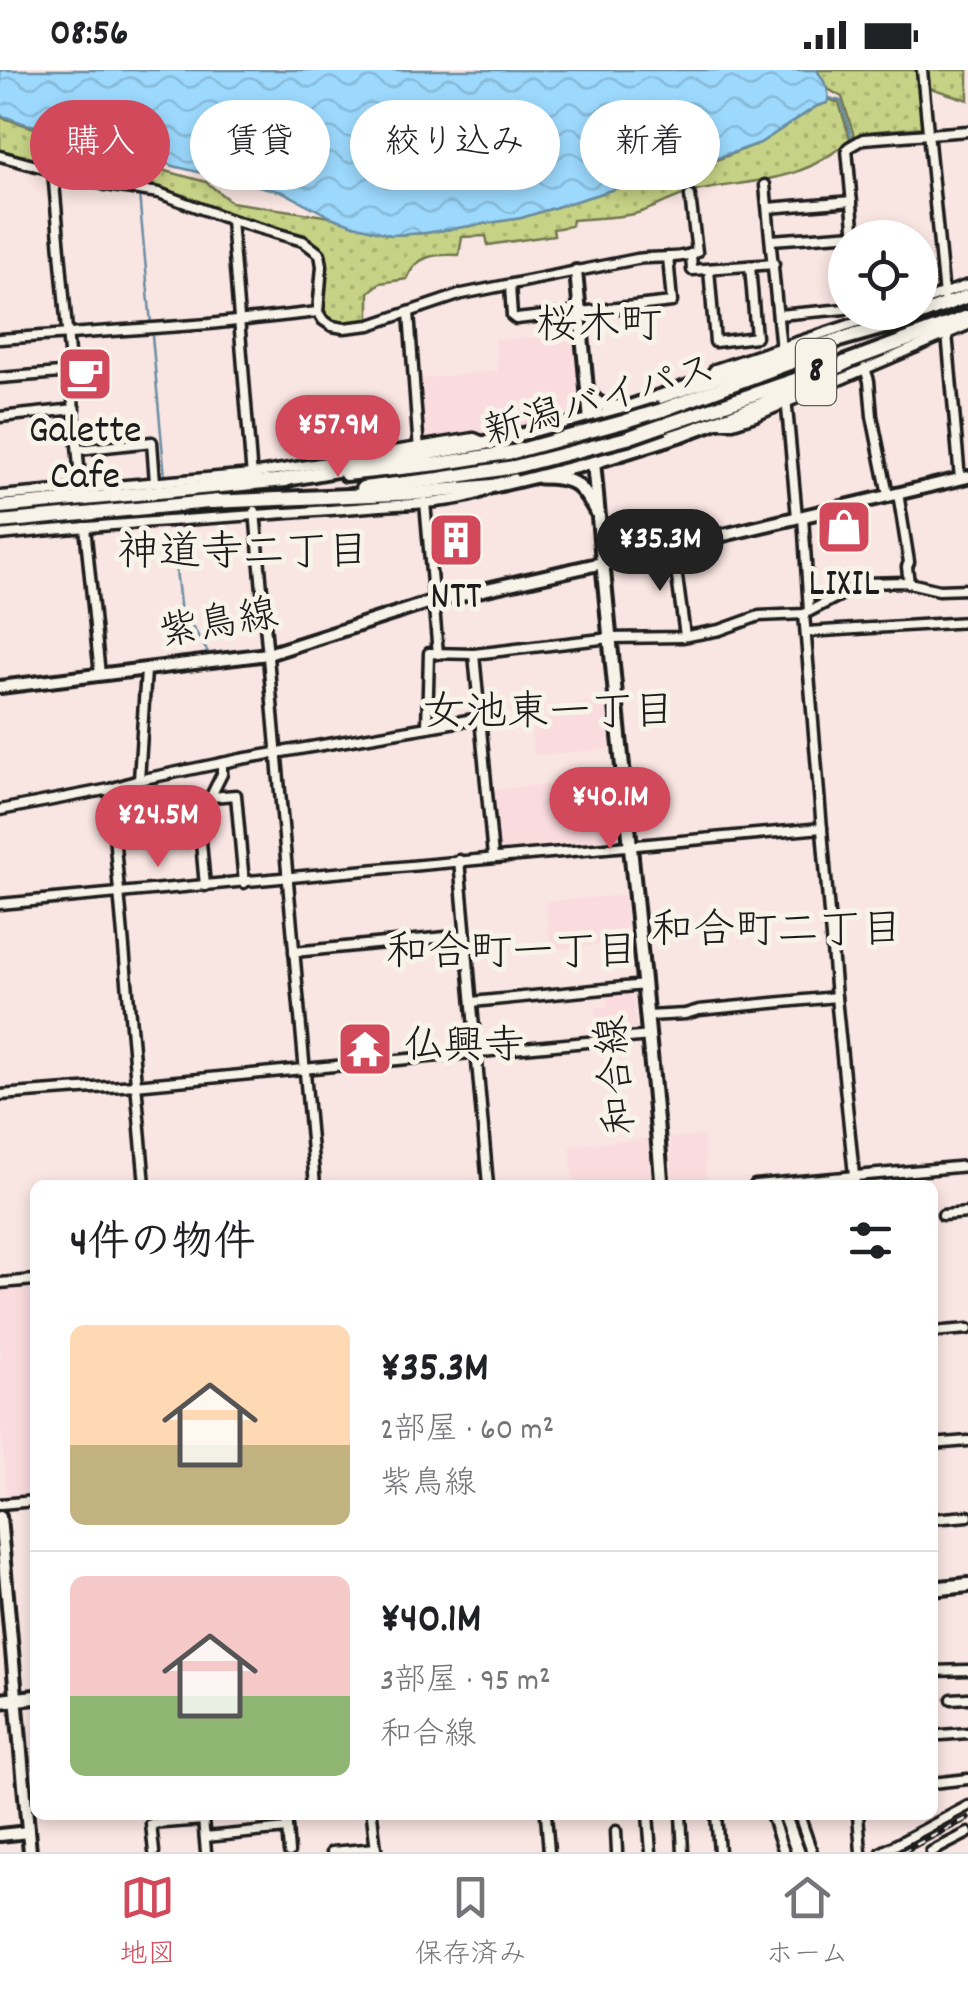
<!DOCTYPE html>
<html lang="ja">
<meta charset="utf-8">
<style>
body{margin:0;font-family:Dekko,"Klee One",sans-serif;background:#f2f2f2;color:#202124;height:100vh;display:flex;flex-direction:column;font-size:38px;white-space:nowrap}
*{box-sizing:border-box;margin:0}
p{font-size:32px;color:#757577}
.icon{flex:none;width:55px;height:55px;fill:none;stroke:currentColor;stroke-width:2;stroke-linecap:round;stroke-linejoin:round}
.map{position:relative;flex:1;overflow:hidden}
.side{position:absolute;left:30px;top:1110px;width:908px;height:640px;display:flex;flex-direction:column;background:#fff;border-radius:15px;box-shadow:0 5px 15px #0003}
.side>*{flex:none}
.top-card{position:absolute;left:30px;top:30px;width:910px;height:90px;display:flex;gap:20px}
.fabs{position:absolute;left:828px;top:150px;display:grid;gap:20px}
.fabs a{display:grid;place-items:center;width:110px;height:110px;border-radius:50%;background:#fff;box-shadow:0 5px 15px #0003;font-size:50px}
.price{position:absolute;translate:-50% -85px;padding:0 22px;border-radius:35px;background:#d1495b;color:#fff;font-size:32px;line-height:65px;filter:drop-shadow(0 2px 5px #0008)}
.price::after{content:'';position:absolute;left:50%;top:60px;width:30px;height:22px;margin-left:-15px;background:inherit;clip-path:polygon(0 0,100% 0,50% 100%)}
.price.active{background:#222;color:#fff}
ul{padding:0;list-style:none}
li{display:flex;align-items:center;gap:30px;height:250px;padding:0 40px}
li+li{border-top:2px solid #e0e0e0}
li span{display:grid;place-items:center;flex:none;width:280px;height:200px;border-radius:15px;color:#555}
li>.icon{margin-inline-start:auto}
span .icon{width:120px;height:120px;fill:#fffc;stroke-width:1}
li b{font-size:42px}
h2{display:flex;justify-content:space-between;align-items:center;height:120px;padding:0 40px;font-size:42px}
.chip{padding:0 35px;border-radius:45px;background:#fff;box-shadow:0 5px 15px #0003;font-size:35px;line-height:90px}
.chip.active{background:#d1495b;color:#fff}
.status{display:flex;justify-content:space-between;align-items:center;height:70px;padding:0 50px;background:#fff;direction:ltr}
.status svg{height:28px;fill:currentColor}
.menu{display:flex;justify-content:space-around;align-items:center;height:140px;border-top:2px solid #e0e0e0;background:#fff;font-size:28px;color:#757577}
.menu a{display:grid;justify-items:center;gap:5px}
.menu .active{color:#d1495b}
.map>svg:first-child{display:block}
.built{fill:#fadbde}
.grass{fill:url(#grass-dots);stroke:#717750;stroke-width:2.5}
.water{fill:url(#water-waves);stroke:#698da3;stroke-width:2.5}
.lines{fill:none;stroke-linecap:round;stroke-linejoin:round}
.stream{stroke:#698da3;stroke-width:2.5}
.minor-casing{stroke:#1c1c1c;stroke-width:15}
.tertiary-casing{stroke:#1c1c1c;stroke-width:18}
.secondary-casing{stroke:#1c1c1c;stroke-width:19}
.primary-casing{stroke:#1c1c1c;stroke-width:20}
.trunk-casing{stroke:#1c1c1c;stroke-width:20}
.minor{stroke:#f7f3e8;stroke-width:8}
.tertiary{stroke:#f7f3e8;stroke-width:10}
.secondary{stroke:#f7f3e8;stroke-width:11}
.primary{stroke:#f7f3e8;stroke-width:12}
.trunk{stroke:#f7f3e8;stroke-width:12}
.rail-casing{stroke:#1c1c1c;stroke-width:6}
.rail{stroke:#f7f3e8;stroke-width:2.5;stroke-dasharray:8;stroke-linecap:butt}
.trunk-bridge-casing{stroke:#1c1c1c;stroke-width:20;stroke-linecap:butt}
.trunk-bridge{stroke:#f7f3e8;stroke-width:12}
.labels{text-anchor:middle;dominant-baseline:central;stroke-width:10;stroke-linejoin:round;paint-order:stroke}
.shield{fill:#f7f3e8;stroke:#5e5c59;stroke-width:2.5}
.shield-label{font-size:38px;font-weight:bold;fill:#1c1c1c}
.street-label{font-size:40px;fill:#1c1c1c;stroke:#f7f3e8}
.poi-label{font-size:40px;fill:#1c1c1c;stroke:#f7f3e8}
.neighbourhood-label{font-size:42px;fill:#1c1c1c;stroke:#f7f3e8}
</style>
<div class="status"><b>08:56</b><svg viewBox="0 0 49 12"><path d="M0 12V9h3v3zM5 12V6h3v6zM10 12V3h3v9zM15 12V0h3v12zM26 1h20v11H26zM47 4h2v5h-2z"/></svg></div>
<div class="map">
<svg width="968" height="1782" viewBox="0 0 968 1782">
<defs>
<pattern id="grass-dots" width="8" height="8" patternUnits="userSpaceOnUse" patternTransform="scale(2.5)"><rect width="8" height="8" fill="#c6d285"/><path d="M2 2h.1M6 6h.1" fill="none" stroke="#aab472" stroke-width="1.8" stroke-linecap="round"/></pattern>
<pattern id="water-waves" width="16" height="10" patternUnits="userSpaceOnUse" patternTransform="scale(2.5)"><rect width="16" height="10" fill="#9cd9fd"/><path d="M0 5q4-4 8 0t8 0" fill="none" stroke="#86bad8"/></pattern>
</defs>
<rect width="100%" height="100%" fill="#f9e5e2"/>
<filter id="ink" filterUnits="userSpaceOnUse"><feTurbulence type="fractalNoise" baseFrequency=".01" numOctaves="2"/><feDisplacementMap in="SourceGraphic" scale="20" xChannelSelector="R" yChannelSelector="G"/><feConvolveMatrix kernelMatrix="1 2 1 2 8 2 1 2 1" color-interpolation-filters="sRGB"/></filter>
<g filter="url(#ink)">
<!-- built -->
<g class="built">
<polygon points="575,265 580,333 571,343 487,365 420,375 418,309 498,301 495,270"/>
<polygon points="607,631 611,679 534,685 531,651 552,649 551,636"/>
<polygon points="614,709 620,774 496,785 491,720"/>
<polygon points="624,825 628,872 551,879 546,832"/>
<polygon points="633,920 636,965 598,968 595,938 608,936 607,922"/>
<polygon points="703,1066 707,1115 674,1115 670,1068"/>
<polygon points="647,1069 651,1115 574,1115 570,1076"/>
<polygon points="35,1214 35,1426 7,1429 0,1344 0,1218"/>
</g>
<!-- grass -->
<g class="grass">
<polygon points="817,0 968,0 968,30 921,15 923,57 867,62 854,66 842,27 828,19"/>
<path d="M829 29 839 33 850 69C800 116 752 108 692 122 672 127 653 140 634 144 614 148 592 148 572 150L571 156 553 159 554 165 488 175 486 166 462 167 459 185C436 184 417 184 407 209L380 213 369 222V252L345 254 333 253 322 237 328 192 322 179 307 167 228 146 169 123 142 116 112 113 0 82V47L44 61 69 72 93 71 116 80 133 101 141 102 149 94 151 97 206 112 231 132 331 147 391 165 425 163 521 148 624 116 701 96 760 73 817 36 827 33Z"/>
</g>
<!-- water -->
<path class="water" d="M0 0H817C823 10 832 22 827 33L817 36 760 73 679 102 624 116 521 148 425 163 391 165 354 155 331 147 283 122 177 97 146 88 105 70 26 54 0 45Z"/>
<g class="lines">
<!-- stream -->
<g class="stream">
<polyline points="829,28 841,31 852,69 861,168"/>
<polyline points="135,81 138,113"/>
<polyline points="139,124 165,407"/>
<polyline points="171,455 181,544 192,556 209,584"/>
</g>
<!-- minor casing -->
<g class="minor-casing">
<g id="minor">
<polyline points="922,0 944,226"/>
<polyline points="849,77 863,69 968,61"/>
<polyline points="847,79 855,168"/>
<path d="M0 86 106 115 159 123 231 150 303 171 320 184 322 196 318 242 323 250 332 256 344 258 370 255 462 224 637 189C658 186 678 190 697 182L690 126"/>
<polyline points="53,101 81,420"/>
<polyline points="765,115 781,280"/>
<polyline points="768,138 852,131"/>
<polyline points="231,150 252,408"/>
<polyline points="771,170 855,164"/>
<polyline points="691,184 692,200 774,194"/>
<polyline points="709,199 715,272 756,267 750,196"/>
<polyline points="510,216 512,246 516,249 672,232 668,187"/>
<polyline points="920,232 968,215"/>
<polyline points="409,242 419,381"/>
<polyline points="778,245 845,239"/>
<polyline points="947,263 960,409"/>
<polyline points="0,269 209,254 318,242"/>
<polyline points="865,298 869,311 872,346 888,425"/>
<polyline points="709,307 715,299 888,242"/>
<polyline points="0,308 72,302"/>
<polyline points="786,327 797,447"/>
<polyline points="0,347 75,339"/>
<polyline points="720,353 733,353 755,346 968,255"/>
<polyline points="78,380 152,372 155,412"/>
<polyline points="898,423 909,492 907,497 909,513"/>
<polyline points="0,426 252,404 474,368 481,371"/>
<polyline points="425,432 438,584"/>
<polyline points="255,441 315,1115"/>
<polyline points="803,446 809,541"/>
<polyline points="85,457 100,605"/>
<path d="M0 465C123 452 245 447 368 437 399 434 464 434 489 419"/>
<polyline points="673,477 685,566"/>
<polyline points="804,544 836,927 855,1115"/>
<polyline points="807,562 968,552"/>
<polyline points="474,584 493,787"/>
<polyline points="427,657 429,583 474,584 610,568 682,567 720,560 759,546 804,544 864,513 905,512 939,520 968,519"/>
<polyline points="139,710 146,600"/>
<polyline points="110,719 145,1115"/>
<polyline points="211,727 236,725 244,813"/>
<polyline points="0,740 110,719 139,710 241,689 480,648"/>
<polyline points="459,790 488,1115"/>
<polyline points="205,816 199,750 222,704 222,693"/>
<polyline points="0,834 822,758"/>
<polyline points="294,882 466,865"/>
<polyline points="472,932 645,915"/>
<polyline points="648,946 685,944 699,940 836,927"/>
<polyline points="0,1025 135,1015 650,966"/>
<polyline points="755,1115 968,1096"/>
<polyline points="943,1145 968,1143"/>
<polyline points="0,1213 35,1210"/>
<polyline points="932,1262 968,1259"/>
<polyline points="932,1374 968,1371"/>
<polyline points="0,1434 35,1431"/>
<polyline points="932,1449 968,1446"/>
<polyline points="932,1601 968,1600"/>
<polyline points="952,1629 968,1628"/>
<polyline points="941,1665 968,1663"/>
<polyline points="932,1713 968,1709"/>
<polyline points="286,1745 289,1782"/>
<polyline points="372,1745 376,1780"/>
<polyline points="546,1745 549,1782"/>
<polyline points="648,1745 651,1782"/>
<polyline points="681,1745 683,1782"/>
<polyline points="716,1745 719,1782"/>
<polyline points="771,1745 784,1782"/>
<polyline points="799,1745 812,1782"/>
<polyline points="858,1745 861,1782"/>
<polyline points="203,1749 206,1782"/>
<polyline points="616,1761 617,1782"/>
<polyline points="205,1767 287,1759"/>
<polyline points="154,1782 151,1754 203,1750"/>
<polyline points="332,1782 376,1778"/>
<polyline points="882,1782 968,1736"/>
<polyline points="931,1782 968,1763"/>
</g>
</g>
<!-- tertiary casing -->
<g class="tertiary-casing">
<g id="tertiary">
<polyline points="576,201 590,351"/>
<path d="M589 321C595 334 606 338 620 336"/>
<polyline points="0,617 268,584 434,531 673,477 968,407"/>
<polyline points="0,1447 30,1782"/>
<polyline points="0,1765 28,1762"/>
</g>
</g>
<!-- secondary casing -->
<g class="secondary-casing">
<g id="secondary">
<path d="M593 385C614 629 642 872 662 1115"/>
<path d="M540 407C573 407 580 413 596 441"/>
<polyline points="784,1745 798,1782"/>
</g>
</g>
<!-- primary casing -->
<g class="primary-casing">
<g id="primary">
<polyline points="932,1519 968,1515"/>
<polyline points="0,1631 35,1627"/>
</g>
</g>
<!-- trunk casing -->
<g class="trunk-casing">
<g id="trunk">
<polyline points="890,256 968,226"/>
<polyline points="844,293 968,247"/>
<polyline points="662,340 800,289"/>
<polyline points="664,355 801,308"/>
<polyline points="346,404 438,394 513,382"/>
<polyline points="281,410 485,373 590,351 752,295 898,253"/>
<polyline points="363,418 439,409 514,397"/>
<polyline points="211,432 419,423 492,416 593,392 685,363 763,334 850,291"/>
<polyline points="0,437 286,410"/>
<polyline points="0,452 219,431"/>
</g>
</g>
<!-- minor -->
<use href="#minor" class="minor"/>
<!-- tertiary -->
<use href="#tertiary" class="tertiary"/>
<!-- secondary -->
<use href="#secondary" class="secondary"/>
<!-- primary -->
<use href="#primary" class="primary"/>
<!-- trunk -->
<use href="#trunk" class="trunk"/>
<!-- rail casing -->
<g class="rail-casing">
<polyline id="rail" points="902,1782 968,1748"/>
</g>
<!-- rail -->
<use href="#rail" class="rail"/>
<!-- trunk-bridge casing -->
<g class="trunk-bridge-casing">
<g id="trunk-bridge">
<polyline points="513,382 623,352 662,340"/>
<polyline points="514,397 627,368 664,355"/>
</g>
</g>
<!-- trunk-bridge -->
<use href="#trunk-bridge" class="trunk-bridge"/>
</g>
</g>
<!-- icons -->
<defs>
<g id="cafe-square" transform="scale(2.875)"><rect x="-9" y="-9" width="18" height="18" rx="4" fill="#d1495b" stroke="#f7f3e8"/><path d="M-5.5-4.5H6V0H3Q3 3.5 0 3.5H-2.5Q-5.5 3.5-5.5 0ZM3-3.2v2h1.7v-2ZM-6 4.5H4V6H-6Z" fill="#fff"/></g>
<g id="shop-square" transform="scale(2.875)"><rect x="-9" y="-9" width="18" height="18" rx="4" fill="#d1495b" stroke="#f7f3e8"/><path d="M-5-2.5h2.3a2.7 3.5 0 0 1 5.4 0H5L5.5 6h-11ZM-1.5-2.5h3a1.5 2.3 0 0 0-3 0Z" fill="#fff"/></g>
<g id="building-square" transform="scale(2.875)"><rect x="-9" y="-9" width="18" height="18" rx="4" fill="#d1495b" stroke="#f7f3e8"/><path d="M-4-6H4V6H1V3H-1V6H-4ZM-2.5-4.3h1.7v1.8h-1.7ZM.8-4.3h1.7v1.8H.8ZM-2.5-1h1.7V.8h-1.7ZM.8-1h1.7V.8H.8Z" fill="#fff"/></g>
<g id="temple-square" transform="scale(2.875)"><rect x="-9" y="-9" width="18" height="18" rx="4" fill="#d1495b" stroke="#f7f3e8"/><path d="M0-6L5-2H3V0L6.5 2.5H4V6H1.5V3h-3V6H-4V2.5H-6.5L-3 0V-2H-5Z" fill="#fff"/></g>
</defs>
<g fill-rule="evenodd">
<use href="#cafe-square" x="85" y="304"/>
<use href="#shop-square" x="844" y="457"/>
<use href="#building-square" x="456" y="470"/>
<use href="#temple-square" x="365" y="979"/>
</g>
<g class="labels">
<!-- shield labels -->
<rect class="shield" x="796" y="269" width="40" height="66" rx="8"/>
<g class="shield-label">
<text x="816" y="302">8</text>
</g>
<!-- street labels -->
<g class="street-label">
<text transform="translate(601 334) rotate(-16)">新潟バイパス</text>
<text transform="translate(219 557) rotate(-10)">紫鳥線</text>
<text transform="translate(620 1005) rotate(-95)">和合線</text>
</g>
<!-- poi labels -->
<g class="poi-label">
<text x="85" y="363">Galette<tspan x="85" dy="46">Cafe</tspan></text>
<text x="844" y="516">LIXIL</text>
<text x="456" y="529">NTT</text>
<text x="404" y="979" text-anchor="start">仏興寺</text>
</g>
<!-- neighbourhood labels -->
<g class="neighbourhood-label">
<text x="599" y="259">桜木町</text>
<text x="243" y="486">神道寺二丁目</text>
<text x="549" y="646">女池東一丁目</text>
<text x="777" y="864">和合町二丁目</text>
<text x="512" y="886">和合町一丁目</text>
</g>
</g>
</svg>
<div class="fabs">
<a><svg class="icon" aria-label="locate" viewBox="0 0 24 24"><circle cx="12" cy="12" r="6"/><path d="M12 2v4M12 18v4M2 12h4M18 12h4"/></svg></a>
</div>
<b class="price" style="left:338px;top:410px">¥57.9M</b>
<b class="price active" style="left:660px;top:524px">¥35.3M</b>
<b class="price" style="left:610px;top:782px">¥40.1M</b>
<b class="price" style="left:158px;top:800px">¥24.5M</b>
<div class="top-card">
<a class="chip active">購入</a>
<a class="chip">賃貸</a>
<a class="chip">絞り込み</a>
<a class="chip">新着</a>
</div>
<section class="side">
<h2>4件の物件<svg class="icon" aria-label="filters" viewBox="0 0 24 24"><path d="M4 7h16M4 17h16"/><circle cx="9" cy="7" r="2"/><circle cx="15" cy="17" r="2"/></svg></h2>
<ul>
<li><span style="background:linear-gradient(#ffd9b3 60%,#c2b280 0)"><svg class="icon" aria-label="home" viewBox="0 0 24 24"><path d="M3 11l9-7 9 7M6 9v11h12V9"/></svg></span><div><b>¥35.3M</b><p>2部屋 · 60 m²</p><p>紫鳥線</p></div></li>
<li><span style="background:linear-gradient(#f6c9c9 60%,#8fb573 0)"><svg class="icon" aria-label="home" viewBox="0 0 24 24"><path d="M3 11l9-7 9 7M6 9v11h12V9"/></svg></span><div><b>¥40.1M</b><p>3部屋 · 95 m²</p><p>和合線</p></div></li>
</ul>
</section>
</div>
<nav class="menu">
<a class="active"><svg class="icon" aria-label="map" viewBox="0 0 24 24"><path d="M3 6l6-2 6 2 6-2v14l-6 2-6-2-6 2zM9 4v14M15 6v14"/></svg>地図</a>
<a><svg class="icon" aria-label="saved" viewBox="0 0 24 24"><path d="M7 4h10v16l-5-4-5 4z"/></svg>保存済み</a>
<a><svg class="icon" aria-label="home" viewBox="0 0 24 24"><path d="M3 11l9-7 9 7M6 9v11h12V9"/></svg>ホーム</a>
</nav>
